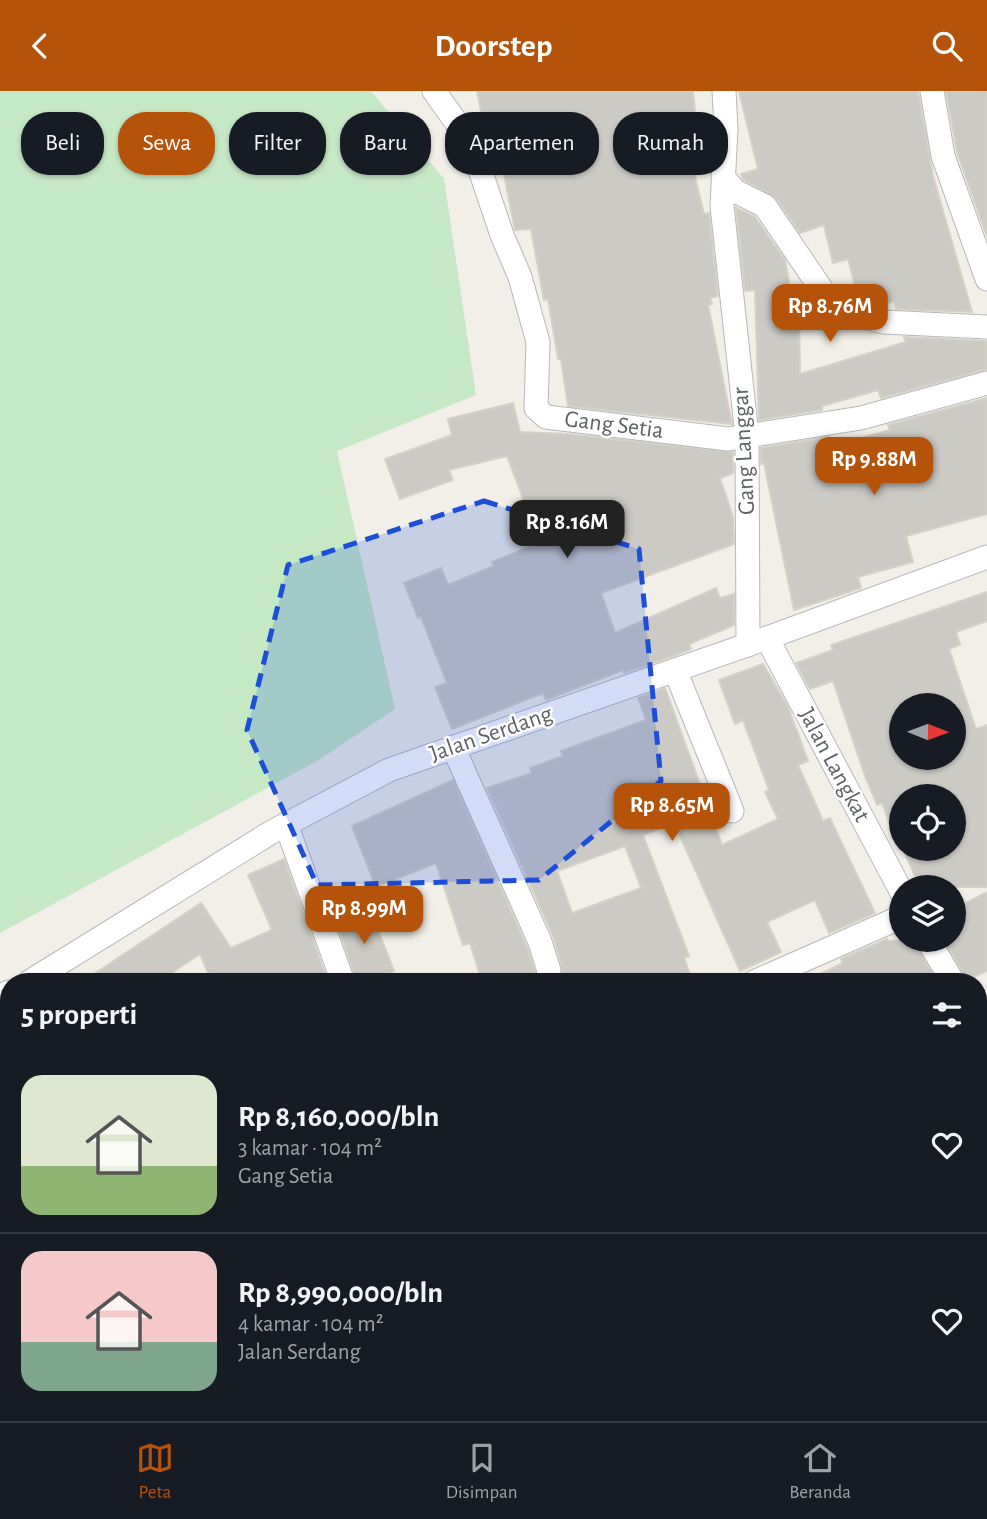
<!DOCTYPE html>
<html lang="id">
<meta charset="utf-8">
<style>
body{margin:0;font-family:"Alegreya Sans",sans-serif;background:#242831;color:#f1f3f6;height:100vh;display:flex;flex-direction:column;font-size:26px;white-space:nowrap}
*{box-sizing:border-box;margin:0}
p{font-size:23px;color:#9ea1a6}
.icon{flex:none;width:38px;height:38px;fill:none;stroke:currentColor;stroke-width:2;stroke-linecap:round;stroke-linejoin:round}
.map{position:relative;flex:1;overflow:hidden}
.drawer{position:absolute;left:0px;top:882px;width:987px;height:448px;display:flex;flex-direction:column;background:#171b24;border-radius:28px 28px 0 0;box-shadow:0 2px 5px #0004}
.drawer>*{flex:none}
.hud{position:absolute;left:21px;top:21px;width:945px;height:63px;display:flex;gap:14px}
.needle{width:46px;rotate:91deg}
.controls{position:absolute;left:889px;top:602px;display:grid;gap:14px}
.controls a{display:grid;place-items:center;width:77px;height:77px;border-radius:50%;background:#171b24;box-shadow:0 2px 5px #0004;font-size:35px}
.price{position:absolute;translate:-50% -60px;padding:0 16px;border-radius:14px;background:#b45309;color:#fff;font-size:23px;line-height:46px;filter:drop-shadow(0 2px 4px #0008)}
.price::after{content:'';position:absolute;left:50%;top:42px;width:21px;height:16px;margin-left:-10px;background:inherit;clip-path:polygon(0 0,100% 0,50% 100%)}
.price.on{background:#222;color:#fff}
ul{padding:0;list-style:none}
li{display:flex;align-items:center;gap:21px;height:175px;padding:0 21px}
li+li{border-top:2px solid #363941}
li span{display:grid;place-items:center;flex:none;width:196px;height:140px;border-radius:21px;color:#555}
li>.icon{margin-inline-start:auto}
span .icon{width:84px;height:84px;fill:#fffc;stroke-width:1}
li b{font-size:30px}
h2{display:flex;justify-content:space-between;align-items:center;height:84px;padding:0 21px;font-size:30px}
.chip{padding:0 24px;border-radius:28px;background:#171b24;box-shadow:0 2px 5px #0004;font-size:24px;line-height:63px}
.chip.on{background:#b45309;color:#fff}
header{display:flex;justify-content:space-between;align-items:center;height:91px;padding:0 21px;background:#b45309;color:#fff;font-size:32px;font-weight:700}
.tabs{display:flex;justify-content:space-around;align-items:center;height:98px;border-top:2px solid #363941;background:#171b24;font-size:19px;color:#9ea1a6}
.tabs a{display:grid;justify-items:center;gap:4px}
.tabs .on{color:#b45309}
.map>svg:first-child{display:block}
.green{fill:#c5e8c5}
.building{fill:#cccac5;stroke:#d6d1c6;stroke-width:2;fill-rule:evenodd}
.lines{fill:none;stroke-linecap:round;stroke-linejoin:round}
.minor-casing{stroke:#b5b8bc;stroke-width:25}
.secondary-casing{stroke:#b6babf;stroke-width:34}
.minor{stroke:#fff;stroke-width:23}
.secondary{stroke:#fff;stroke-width:32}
.marked{fill:#1d4ed8;fill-opacity:0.2;stroke:#1d4ed8;stroke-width:5;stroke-dasharray:14 9;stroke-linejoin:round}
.labels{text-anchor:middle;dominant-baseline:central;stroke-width:5;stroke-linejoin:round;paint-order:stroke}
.street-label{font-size:24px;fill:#5f6368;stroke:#fff}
</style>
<header><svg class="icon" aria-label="back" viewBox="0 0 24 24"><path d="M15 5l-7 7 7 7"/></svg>Doorstep<svg class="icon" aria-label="search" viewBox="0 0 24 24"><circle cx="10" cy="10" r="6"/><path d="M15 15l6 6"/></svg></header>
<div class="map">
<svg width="987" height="1330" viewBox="0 0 987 1330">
<rect width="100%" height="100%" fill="#f1efe8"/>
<!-- green -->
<polygon class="green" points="0,0 371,0 444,88 476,304 337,360 395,618 319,669 0,842"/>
<!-- building -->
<g class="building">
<polygon points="477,0 693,0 698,56 688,57 704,123 709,122 718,205 710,207 712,213 708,214 732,333 568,315 561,268 558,268 548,208 544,209 531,138 515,139 495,38 485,40"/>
<polygon points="739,0 918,0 933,85 972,221 896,218 894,210 878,215 859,210 848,168 833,172 824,134 800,142 776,107 743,88 741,83 758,78"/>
<polygon points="946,0 987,0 987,146 957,61"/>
<polygon points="736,117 755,126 785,169 790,197 803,196 808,223 799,225 800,283 906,251 904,246 987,250 987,278 881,307 878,299 822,315 822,319 759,329 755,199 745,200"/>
<polygon points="987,307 987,423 906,445 913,471 858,486 861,497 794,519 764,372 761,373 761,357 828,346 830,356 890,339 888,334"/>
<polygon points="513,312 520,341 567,343 733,361 733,382 720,387 733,426 734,453 601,502 615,542 716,497 720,507 734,503 734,534 689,553 691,558 676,564 624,582 623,579 546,609 543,602 452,638 435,596 447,592 421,526 418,527 404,492 441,477 448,494 494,475 492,471 534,454 529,441 535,439 507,365 449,379 453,389 400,408 385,368 452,344 448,328"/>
<path d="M987 501V530L956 541 960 554 949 558 976 638 987 634V796H920L903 758H954V705H901L899 758 882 712 877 714 865 685 833 590 810 598 796 572 833 559 831 554ZM901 614H954V667H901Z"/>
<path d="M763 573 788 616 808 670 798 674 823 730 830 727 875 822 829 842 815 809 767 831 781 861 740 880 674 731 643 744 689 865 684 867 693 891H561L562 876 553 845 487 697 532 682 530 677 563 665 561 660 646 629 638 607 665 597 722 754 778 728 765 701 769 699 743 629 735 633 719 589ZM625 755 641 797 572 822 557 780Z"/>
<polygon points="453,689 527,856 535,881 533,891 482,891 470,852 463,854 436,772 376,796 352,735"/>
<polygon points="284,768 328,891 212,891 200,863 158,891 82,891 201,812 231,857 272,839 248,784"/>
<polygon points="987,801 987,880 967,889 944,849 954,849 954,818"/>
<polygon points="369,816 394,880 366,891 357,891 336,829"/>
<polygon points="887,848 888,850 914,849 937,891 804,891 843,872 841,868"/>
</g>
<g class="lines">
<!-- minor casing -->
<g class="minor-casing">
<g id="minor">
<polyline points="434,0 471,52 502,144 520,186 538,251 536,317 546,326 728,348 861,327 987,292"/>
<polyline points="724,0 726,38 722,115 747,345 748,554"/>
<polyline points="932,0 943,65 987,188"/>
<polyline points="723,86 735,100 765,115 826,205 853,223 884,231 987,236"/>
<polyline points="767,547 901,800"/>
<polyline points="675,579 732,720"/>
<polyline points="453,656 540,851 549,880 547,891"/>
<polyline points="286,733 343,891"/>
<polyline points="928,849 953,891"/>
<polyline points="29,891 270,742 389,679 767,547 987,466"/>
<polyline points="754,891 901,826"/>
<polyline points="0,905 9,901"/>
<polyline points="978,935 987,950"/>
<polyline points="0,1203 9,1198"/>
<polyline points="978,1301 987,1297"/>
<polyline points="533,1321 536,1330"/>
<polyline points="659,1321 662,1330"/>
<polyline points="894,1321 897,1330"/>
<polyline points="919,1330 937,1321"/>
</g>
</g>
<!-- secondary casing -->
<g class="secondary-casing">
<g id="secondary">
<polyline points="0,1297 9,1305"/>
<polyline points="25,1321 34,1330"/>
</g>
</g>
<!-- minor -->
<use href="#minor" class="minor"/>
<!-- secondary -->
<use href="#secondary" class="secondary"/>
</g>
<!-- marked area -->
<path class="marked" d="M484 410 639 458 661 690 539 789 317 794 247 639 288 474Z"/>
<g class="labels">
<!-- street labels -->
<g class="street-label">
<text transform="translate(614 334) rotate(7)">Gang Setia</text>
<text transform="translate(744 360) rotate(-93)">Gang Langgar</text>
<text transform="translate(491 643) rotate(-19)">Jalan Serdang</text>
<text transform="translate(834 674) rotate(62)">Jalan Langkat</text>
</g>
</g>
</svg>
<div class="controls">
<a><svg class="needle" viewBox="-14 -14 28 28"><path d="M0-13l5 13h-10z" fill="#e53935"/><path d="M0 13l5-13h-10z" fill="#9ea1a6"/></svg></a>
<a><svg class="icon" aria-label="locate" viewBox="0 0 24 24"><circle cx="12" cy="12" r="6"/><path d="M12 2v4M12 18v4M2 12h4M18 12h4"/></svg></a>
<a><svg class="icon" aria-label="layers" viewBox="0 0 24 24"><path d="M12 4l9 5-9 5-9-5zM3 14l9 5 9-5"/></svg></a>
</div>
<b class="price" style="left:830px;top:253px">Rp 8.76M</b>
<b class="price" style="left:874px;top:406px">Rp 9.88M</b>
<b class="price on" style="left:567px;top:469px">Rp 8.16M</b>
<b class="price" style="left:672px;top:752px">Rp 8.65M</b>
<b class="price" style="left:364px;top:855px">Rp 8.99M</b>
<div class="hud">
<a class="chip">Beli</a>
<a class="chip on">Sewa</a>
<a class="chip">Filter</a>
<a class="chip">Baru</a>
<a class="chip">Apartemen</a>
<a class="chip">Rumah</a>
</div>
<section class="drawer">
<h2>5 properti<svg class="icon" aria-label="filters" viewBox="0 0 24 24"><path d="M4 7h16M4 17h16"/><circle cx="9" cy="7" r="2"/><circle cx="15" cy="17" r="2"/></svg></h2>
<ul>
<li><span style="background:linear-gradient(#dfe7d0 65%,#8fb573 0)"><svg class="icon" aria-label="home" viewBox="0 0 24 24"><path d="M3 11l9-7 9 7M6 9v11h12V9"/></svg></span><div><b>Rp 8,160,000/bln</b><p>3 kamar · 104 m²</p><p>Gang Setia</p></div><svg class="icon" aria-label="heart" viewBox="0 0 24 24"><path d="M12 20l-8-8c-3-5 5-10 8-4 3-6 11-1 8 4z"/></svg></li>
<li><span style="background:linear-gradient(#f6c9c9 65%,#7fa58c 0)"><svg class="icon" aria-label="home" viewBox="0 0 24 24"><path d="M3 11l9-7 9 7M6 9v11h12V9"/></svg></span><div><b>Rp 8,990,000/bln</b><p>4 kamar · 104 m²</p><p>Jalan Serdang</p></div><svg class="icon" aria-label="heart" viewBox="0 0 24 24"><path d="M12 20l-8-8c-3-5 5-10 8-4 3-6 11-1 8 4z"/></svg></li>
</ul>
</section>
</div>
<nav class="tabs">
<a class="on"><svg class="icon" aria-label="map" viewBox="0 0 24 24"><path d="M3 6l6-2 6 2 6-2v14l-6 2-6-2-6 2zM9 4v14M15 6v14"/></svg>Peta</a>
<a><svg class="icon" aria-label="saved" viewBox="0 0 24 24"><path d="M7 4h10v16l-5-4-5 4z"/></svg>Disimpan</a>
<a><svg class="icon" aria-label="home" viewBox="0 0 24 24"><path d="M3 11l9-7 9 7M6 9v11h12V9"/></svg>Beranda</a>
</nav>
